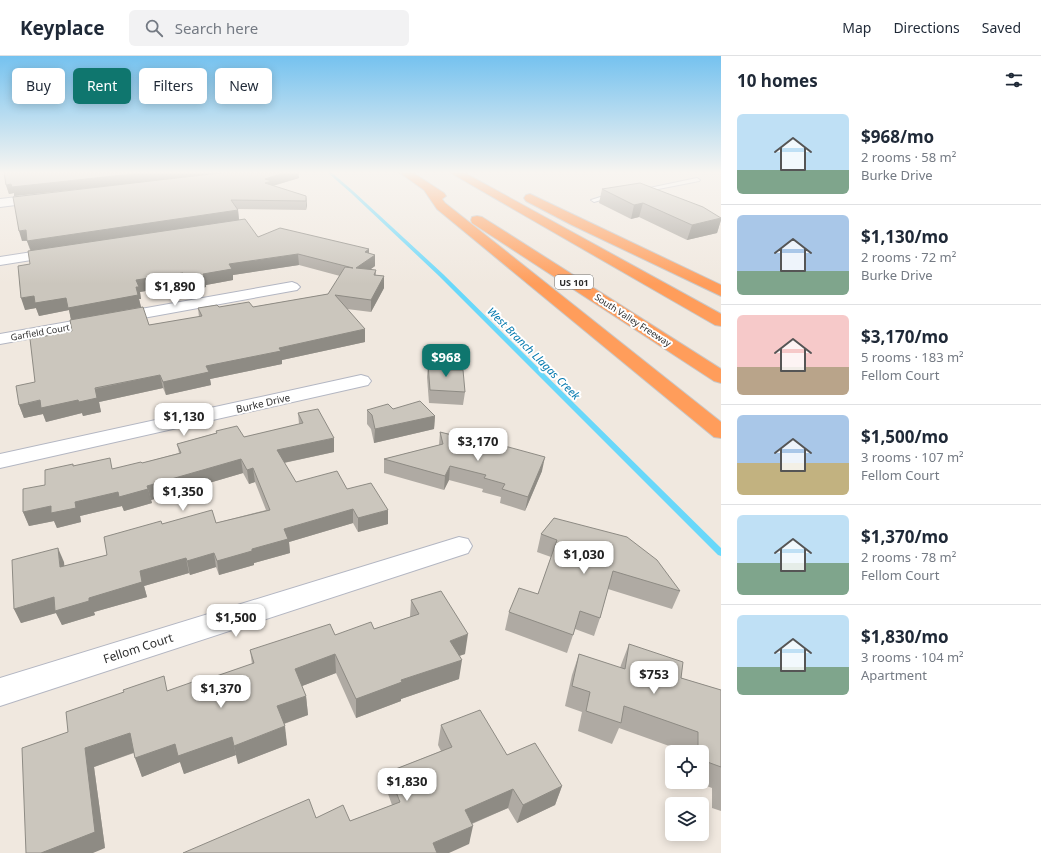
<!DOCTYPE html>
<meta charset="utf-8">
<style>
body{margin:0;font-family:"Noto Sans",sans-serif;background:#f2f2f3;color:#1f2937;height:100vh;display:flex;flex-direction:column;font-size:15px;white-space:nowrap}
*{box-sizing:border-box;margin:0}
p{font-size:13px;color:#747a83}
.icon{flex:none;width:22px;height:22px;fill:none;stroke:currentColor;stroke-width:2;stroke-linecap:round;stroke-linejoin:round}
.map{position:relative;flex:1;overflow:hidden}
.side{display:flex;flex-direction:column;background:#fff;width:320px}
.side>*{flex:none}
.guide{position:absolute;left:12px;top:12px;width:380px;height:36px;display:flex;gap:8px}
.tools{position:absolute;left:665px;top:689px;display:grid;gap:8px}
.tools a{display:grid;place-items:center;width:44px;height:44px;border-radius:6px;background:#fff;box-shadow:0 2px 10px #0003;font-size:20px}
.price{position:absolute;translate:-50% -34px;padding:0 9px;border-radius:8px;background:#fff;color:#222;font-size:13px;line-height:26px;filter:drop-shadow(0 1px 2px #0008)}
.price::after{content:'';position:absolute;left:50%;top:24px;width:12px;height:9px;margin-left:-6px;background:inherit;clip-path:polygon(0 0,100% 0,50% 100%)}
.price.selected{background:#0f766e;color:#fff}
ul{padding:0;list-style:none}
li{display:flex;align-items:center;gap:12px;height:100px;padding:0 16px}
li+li{border-top:1px solid #e0e1e3}
li span{display:grid;place-items:center;flex:none;width:112px;height:80px;border-radius:6px;color:#555}
li>.icon{margin-inline-start:auto}
span .icon{width:48px;height:48px;fill:#fffc;stroke-width:1}
li b{font-size:17px}
h2{display:flex;justify-content:space-between;align-items:center;height:48px;padding:0 16px;font-size:17px}
.chip{padding:0 14px;border-radius:6px;background:#fff;box-shadow:0 2px 10px #0003;font-size:14px;line-height:36px}
.chip.selected{background:#0f766e;color:#fff}
header{display:flex;align-items:center;gap:24px;box-sizing:border-box;height:56px;padding:0 20px;background:#fff;border-bottom:1px solid #e0e1e3}
header strong{font-size:19px}
nav{display:flex;gap:22px;margin-inline-start:auto;font-size:14px}
.search{width:280px;height:36px;background:#f2f2f3;display:flex;align-items:center;gap:10px;box-sizing:border-box;padding:0 14px;border-radius:6px;color:#747a83;font-size:15px}
main{display:flex;flex:1;min-height:0}
.map>svg:first-child{display:block}
.lines{fill:none;stroke-linecap:round;stroke-linejoin:round}
.stream{fill:#69d8fa;fill-rule:evenodd}
.lane-casing{stroke:#b3b6c2;stroke-width:2}
.street-casing{stroke:#b3b6c2;stroke-width:2}
.highway-casing{stroke:#c8c8c8;stroke-width:2}
.lane{fill:#fff;fill-rule:evenodd}
.street{fill:#fff;fill-rule:evenodd}
.highway{fill:#ff9d5b;fill-rule:evenodd}
.wall{fill:#afaaa3;fill-rule:evenodd}
.shaded-wall{fill:#8e8b84}
.building{fill:#cbc6bd;stroke:#8e8b84}
.labels{text-anchor:middle;dominant-baseline:central;stroke-width:4;stroke-linejoin:round;paint-order:stroke}
.shield{fill:#fff;stroke:#6c6c6c;stroke-width:1}
.shield-label{font-size:9px;font-weight:bold;fill:#2d2d2d}
.far-street-label{font-size:9px;fill:#2d2d2d;stroke:#fff}
.street-label{font-size:10px;fill:#2d2d2d;stroke:#fff}
.water-label{font-size:11px;font-style:italic;fill:#0078ae;stroke:#fff}
.near-street-label{font-size:12px;fill:#2d2d2d;stroke:#fff}
</style>
<header>
<strong>Keyplace</strong>
<div class="search"><svg class="icon" aria-label="search" viewBox="0 0 24 24"><circle cx="10" cy="10" r="6"/><path d="M15 15l6 6"/></svg>Search here</div>
<nav><a>Map</a><a>Directions</a><a>Saved</a></nav>
</header>
<main>
<div class="map">
<svg width="721" height="797" viewBox="0 0 721 797">
<rect width="100%" height="100%" fill="#f0e8df"/>
<g class="lines">
<!-- stream -->
<polygon class="stream" points="327,116 331,116 353,135 443,218 721,492 721,500 718,499 439,220 351,137"/>
<!-- lane casing -->
<g class="lane-casing">
<g id="lane">
<polygon points="697,122 700,124 699,125 638,137 635,135"/>
<polygon points="613,137 615,138 615,140 594,146 591,144"/>
</g>
</g>
<!-- street casing -->
<g class="street-casing">
<g id="street">
<polygon points="43,138 47,139 49,142 47,145 0,151 0,143"/>
<polygon points="58,192 63,193 65,196 63,199 0,209 0,201"/>
<polygon points="292,226 297,228 300,231 297,234 0,288 0,278"/>
<polygon points="361,319 368,321 371,325 368,329 0,412 0,398"/>
<polygon points="459,481 468,483 472,490 468,497 0,650 0,622"/>
</g>
</g>
<!-- highway casing -->
<g class="highway-casing">
<g id="highway">
<polygon points="399,116 412,116 444,137 446,140 442,143 445,147 721,366 721,382 714,381 437,153 424,134"/>
<polygon points="449,116 463,116 721,258 721,270 715,269"/>
<polygon points="530,138 721,229 721,240 572,169 526,145 524,142 526,139"/>
<polygon points="477,160 482,161 721,313 721,327 714,325 472,167 471,164 472,161"/>
</g>
</g>
<!-- lane -->
<use href="#lane" class="lane"/>
<!-- street -->
<use href="#street" class="street"/>
<!-- highway -->
<use href="#highway" class="highway"/>
</g>
<!-- wall -->
<g class="wall">
<path d="M4 116H298L299 122 273 130 306 140 307 149 306 154 237 153 238 154 239 164 258 181 369 193V197L375 210 370 214H376V219L384 220V232L371 256 347 253 365 286 282 304V308L210 323 211 329 166 339 163 332 99 346 101 356 83 360 82 357 46 366 43 358 24 362 19 349 72 275 71 263 69 254 39 260 36 252 25 254 30 208V194L27 185H22L174 123 14 140V137L9 138 6 129ZM299 209 340 220 328 238 253 251 198 252 199 261 149 269 141 251 139 243H141L140 236 185 228 188 235 206 231V229L233 224V219Z"/>
<polygon points="602,133 721,162 721,164 717,177 687,184 639,161 631,163 599,147"/>
<polygon points="428,308 465,336 463,349 429,347 427,321"/>
<polygon points="393,353 435,360 434,373 374,387 371,373 367,368 367,354"/>
<polygon points="298,357 334,396 284,407 296,426 347,433 388,468 358,476 353,467 289,486 290,497 254,507 254,509 219,519 216,511 190,519 189,517 144,530 147,541 94,556 95,559 62,569 56,557 21,567 14,553 64,506 64,510 107,499 162,468 216,467 266,454 255,426 249,428 243,417 151,444 152,447 124,455 122,450 80,460 81,466 57,472 54,465 29,470 23,456 45,429 113,413 142,407 179,397 177,388 216,377 216,375 244,381 299,368"/>
<polygon points="440,376 542,415 525,455 500,447 501,441 482,436 483,433 449,424 444,434 384,417 384,403 439,389"/>
<polygon points="554,462 680,535 672,553 608,533 600,562 594,580 575,573 567,597 505,574 509,556 538,538 551,501 537,496 541,478"/>
<polygon points="411,544 465,598 459,600 459,623 401,643 401,645 356,662 336,617 302,630 306,640 308,659 284,668 287,689 238,708 236,699 184,718 180,706 142,721 134,697 94,711 105,792 68,676 168,635 202,625 252,608 250,594 374,573 410,561"/>
<polygon points="629,588 681,622 721,634 721,755 712,752 712,732 696,726 702,726 702,696 686,696 619,672 612,688 578,675 582,656 565,650 572,619 579,598 620,612 621,609"/>
<polygon points="441,669 507,699 562,730 555,749 517,767 508,752 472,768 469,788 316,762 350,765 392,749 387,735 388,716 441,695 438,689"/>
</g>
<!-- shaded-wall -->
<g class="shaded-wall">
<polygon points="151,116 224,116 224,118 14,140 14,137 9,138 6,129"/>
<polygon points="287,116 298,116 299,122 272,130 266,136 265,123"/>
<polygon points="306,140 307,149 306,154"/>
<polygon points="643,147 639,161 631,163 634,149"/>
<polygon points="238,154 239,164 31,195 27,185"/>
<polygon points="721,162 721,164 717,177 687,184 692,169"/>
<polygon points="26,174 29,184 22,185 19,175"/>
<polygon points="369,193 369,203 375,199 375,210 356,223 356,212 365,196"/>
<polygon points="298,198 299,209 233,219 233,224 206,229 206,231 188,235 186,223 203,218 229,208"/>
<polygon points="183,217 185,228 140,236 141,243 139,243 141,251 71,264 69,254 39,260 36,252 25,254 21,242 34,240 136,231 136,224"/>
<polygon points="384,220 384,232 371,256 371,244"/>
<polygon points="365,273 365,286 282,304 282,308 210,323 211,329 166,339 163,326 206,310 279,292"/>
<polygon points="160,319 163,332 99,346 101,356 83,360 82,357 46,366 43,358 24,362 19,349"/>
<polygon points="435,360 434,373 374,387 375,373"/>
<polygon points="334,382 334,396 278,408 277,394"/>
<polygon points="545,401 542,415 525,455 528,441"/>
<polygon points="241,403 243,417 151,444 147,430"/>
<polygon points="450,410 449,424 444,434 445,420"/>
<polygon points="253,412 255,426 249,428 247,414"/>
<polygon points="148,433 152,447 124,455 122,450 80,460 81,466 57,472 54,465 29,470 23,456 51,450 75,446 118,436"/>
<polygon points="353,453 353,467 289,486 290,497 254,507 254,509 219,519 217,505 252,493 284,473"/>
<polygon points="388,454 388,468 358,476 358,462"/>
<polygon points="58,492 64,506 66,526 60,511"/>
<polygon points="214,497 216,511 190,519 187,505"/>
<polygon points="186,502 189,517 144,530 147,541 94,556 95,559 62,569 56,557 21,567 14,553 54,541 89,542 140,515"/>
<polygon points="468,578 465,598 447,604 450,585"/>
<polygon points="335,598 336,617 297,632 295,613"/>
<polygon points="462,604 459,623 401,643 401,645 356,662 356,643 401,624"/>
<polygon points="306,640 308,659 280,669 277,650"/>
<polygon points="285,670 287,689 238,708 234,690"/>
<polygon points="130,677 138,695 94,711 105,792 93,797 41,797 85,692"/>
<polygon points="232,681 236,699 184,718 180,706 142,721 135,702 175,688"/>
<polygon points="562,730 555,749 517,767 523,749"/>
<polygon points="513,733 508,752 461,772 465,754"/>
<polygon points="473,770 469,788 449,797 431,797 433,787"/>
</g>
<!-- building -->
<g class="building">
<polygon points="4,116 151,116 12,131 11,128 6,129"/>
<polygon points="228,116 287,116 265,123 272,125 265,127 306,140 306,145 231,144 238,154 27,185 26,174 19,175 13,141"/>
<polygon points="640,127 703,151 721,162 692,169 643,147 634,149 602,133"/>
<polygon points="245,163 258,181 280,172 369,193 365,196 375,199 356,212 376,214 374,219 384,220 371,244 335,239 365,273 279,292 281,295 206,310 209,316 163,326 160,319 95,332 97,342 79,346 78,344 41,352 40,344 19,349 16,330 35,326 30,283 72,275 70,264 143,251 149,269 202,260 198,252 217,249 219,251 249,246 253,251 328,238 345,211 353,212 298,198 229,208 232,213 203,218 204,220 186,223 183,217 136,224 139,231 136,231 138,239 68,252 66,242 35,247 34,240 21,242 18,210 30,208 28,195"/>
<polygon points="428,308 450,308 450,314 463,314 465,336 430,334"/>
<polygon points="420,345 435,360 375,373 372,359 367,354 388,348 393,353"/>
<polygon points="318,353 334,382 277,394 296,426 337,415 347,433 371,427 388,454 358,462 353,453 284,473 288,483 252,493 252,495 217,505 214,497 187,505 186,502 140,515 142,526 89,542 89,545 55,555 54,541 14,553 12,504 58,492 60,511 107,499 104,481 161,465 162,468 212,454 216,467 270,454 253,412 247,414 241,403 147,430 148,433 119,441 118,436 75,446 76,452 51,457 51,450 23,456 23,433 45,429 45,414 73,408 73,410 110,402 112,413 141,406 142,407 181,397 177,388 217,377 216,375 237,370 244,381 303,367 298,357"/>
<polygon points="440,376 500,391 501,389 545,401 528,441 502,433 505,428 484,422 486,419 450,410 445,420 384,403 443,388"/>
<polygon points="554,462 627,481 657,504 680,535 613,515 600,562 580,555 573,579 509,556 519,532 538,538 557,484 541,478"/>
<polygon points="441,535 468,578 450,585 462,604 401,624 402,626 356,643 335,598 295,613 306,640 277,650 285,670 234,690 232,681 178,700 175,688 135,702 130,677 85,692 95,776 41,797 26,797 22,692 68,676 66,656 124,636 123,634 164,620 167,635 201,623 202,625 254,607 250,594 330,568 335,579 371,566 374,573 419,558 411,544"/>
<polygon points="629,588 683,606 681,622 721,634 721,711 702,704 702,696 698,696 698,676 624,650 621,667 586,655 590,636 572,630 579,598 625,613"/>
<polygon points="480,654 507,699 535,687 562,730 523,749 513,733 465,754 473,770 433,787 437,797 183,797 309,743 316,762 343,749 350,765 400,746 388,716 452,691 441,669"/>
</g>
<!-- sky -->
<linearGradient id="sky" x2="0" y2="1"><stop stop-color="#75c2ef"/><stop offset="0.51" stop-color="#f8f5f1"/><stop offset="1" stop-color="#f8f5f1" stop-opacity="0"/></linearGradient>
<rect width="721" height="228" fill="url(#sky)"/>
<g class="labels">
<!-- shield labels -->
<rect class="shield" x="555" y="219" width="38" height="14" rx="3"/>
<g class="shield-label">
<text x="574" y="226">US 101</text>
</g>
<!-- far-street labels -->
<g class="far-street-label">
<text transform="translate(633 264) rotate(33)">South Valley Freeway</text>
<text transform="translate(40 276) rotate(-10)">Garfield Court</text>
</g>
<!-- street labels -->
<g class="street-label">
<text transform="translate(263 347) rotate(-13)">Burke Drive</text>
</g>
<!-- water labels -->
<g class="water-label">
<text transform="translate(534 297) rotate(45)">West Branch Llagas Creek</text>
</g>
<!-- near-street labels -->
<g class="near-street-label">
<text transform="translate(138 592) rotate(-18)">Fellom Court</text>
</g>
</g>
</svg>
<div class="tools">
<a><svg class="icon" aria-label="locate" viewBox="0 0 24 24"><circle cx="12" cy="12" r="6"/><path d="M12 2v4M12 18v4M2 12h4M18 12h4"/></svg></a>
<a><svg class="icon" aria-label="layers" viewBox="0 0 24 24"><path d="M12 4l9 5-9 5-9-5zM3 14l9 5 9-5"/></svg></a>
</div>
<b class="price" style="left:175px;top:251px">$1,890</b>
<b class="price selected" style="left:446px;top:322px">$968</b>
<b class="price" style="left:184px;top:381px">$1,130</b>
<b class="price" style="left:478px;top:406px">$3,170</b>
<b class="price" style="left:183px;top:456px">$1,350</b>
<b class="price" style="left:584px;top:519px">$1,030</b>
<b class="price" style="left:236px;top:582px">$1,500</b>
<b class="price" style="left:654px;top:639px">$753</b>
<b class="price" style="left:221px;top:653px">$1,370</b>
<b class="price" style="left:407px;top:746px">$1,830</b>
<div class="guide">
<a class="chip">Buy</a>
<a class="chip selected">Rent</a>
<a class="chip">Filters</a>
<a class="chip">New</a>
</div>
</div>
<section class="side">
<h2>10 homes<svg class="icon" aria-label="filters" viewBox="0 0 24 24"><path d="M4 7h16M4 17h16"/><circle cx="9" cy="7" r="2"/><circle cx="15" cy="17" r="2"/></svg></h2>
<ul>
<li><span style="background:linear-gradient(#bfe0f5 70%,#7fa58c 0)"><svg class="icon" aria-label="home" viewBox="0 0 24 24"><path d="M3 11l9-7 9 7M6 9v11h12V9"/></svg></span><div><b>$968/mo</b><p>2 rooms · 58 m²</p><p>Burke Drive</p></div></li>
<li><span style="background:linear-gradient(#a9c7e8 70%,#7fa58c 0)"><svg class="icon" aria-label="home" viewBox="0 0 24 24"><path d="M3 11l9-7 9 7M6 9v11h12V9"/></svg></span><div><b>$1,130/mo</b><p>2 rooms · 72 m²</p><p>Burke Drive</p></div></li>
<li><span style="background:linear-gradient(#f6c9c9 65%,#b9a48a 0)"><svg class="icon" aria-label="home" viewBox="0 0 24 24"><path d="M3 11l9-7 9 7M6 9v11h12V9"/></svg></span><div><b>$3,170/mo</b><p>5 rooms · 183 m²</p><p>Fellom Court</p></div></li>
<li><span style="background:linear-gradient(#a9c7e8 60%,#c2b280 0)"><svg class="icon" aria-label="home" viewBox="0 0 24 24"><path d="M3 11l9-7 9 7M6 9v11h12V9"/></svg></span><div><b>$1,500/mo</b><p>3 rooms · 107 m²</p><p>Fellom Court</p></div></li>
<li><span style="background:linear-gradient(#bfe0f5 60%,#7fa58c 0)"><svg class="icon" aria-label="home" viewBox="0 0 24 24"><path d="M3 11l9-7 9 7M6 9v11h12V9"/></svg></span><div><b>$1,370/mo</b><p>2 rooms · 78 m²</p><p>Fellom Court</p></div></li>
<li><span style="background:linear-gradient(#bfe0f5 65%,#7fa58c 0)"><svg class="icon" aria-label="home" viewBox="0 0 24 24"><path d="M3 11l9-7 9 7M6 9v11h12V9"/></svg></span><div><b>$1,830/mo</b><p>3 rooms · 104 m²</p><p>Apartment</p></div></li>
</ul>
</section>
</main>
